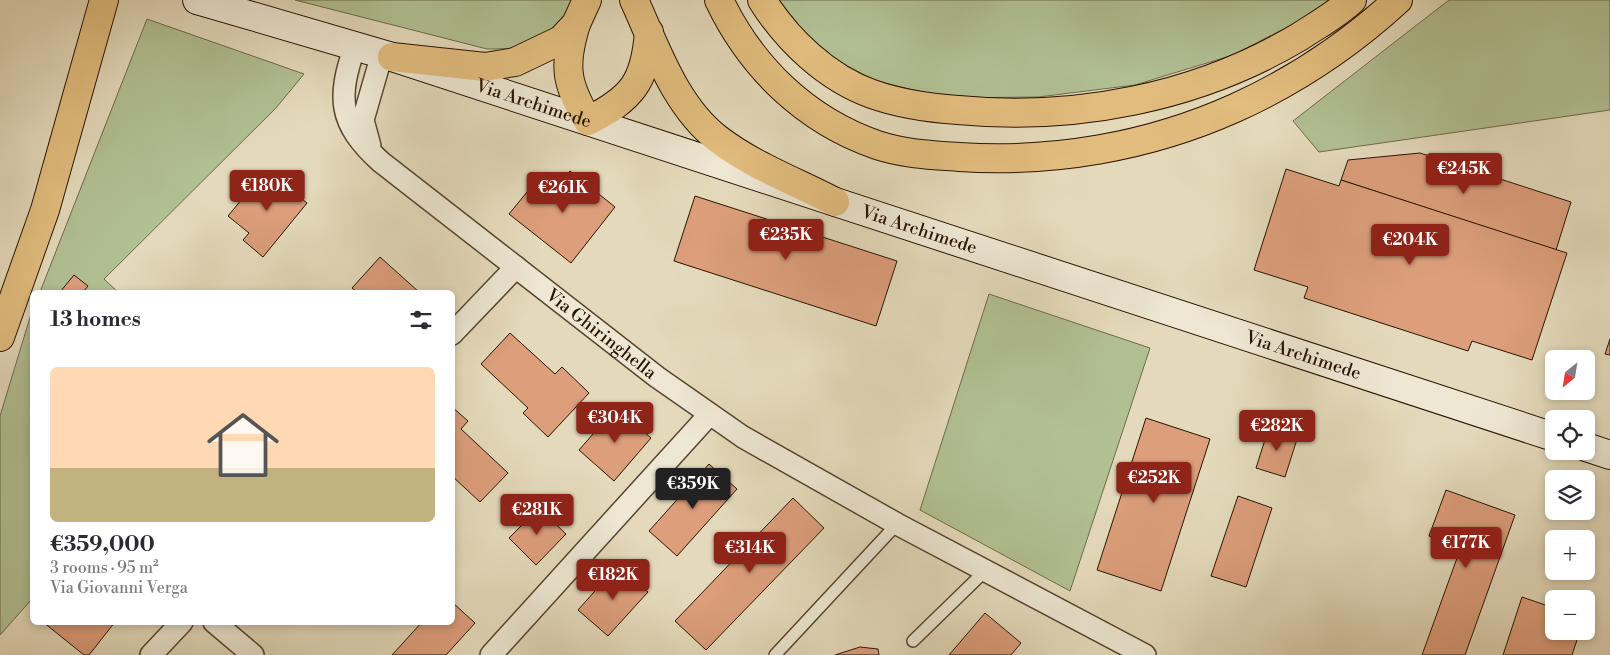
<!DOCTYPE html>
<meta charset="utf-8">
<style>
body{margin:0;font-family:"Libre Bodoni",serif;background:#f7f7f7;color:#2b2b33;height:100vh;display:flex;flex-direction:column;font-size:19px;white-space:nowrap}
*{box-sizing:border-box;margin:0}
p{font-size:16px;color:#7c7c81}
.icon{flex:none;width:28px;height:28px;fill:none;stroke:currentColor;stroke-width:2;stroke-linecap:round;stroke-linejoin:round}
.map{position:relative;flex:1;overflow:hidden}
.sheet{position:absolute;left:30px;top:290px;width:425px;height:335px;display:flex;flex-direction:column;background:#fff;border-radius:8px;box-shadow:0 2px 8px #0003}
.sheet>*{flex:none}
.needle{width:32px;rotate:210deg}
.buttons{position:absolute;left:1545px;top:350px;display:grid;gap:10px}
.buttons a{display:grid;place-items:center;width:50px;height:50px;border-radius:8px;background:#fff;box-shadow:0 2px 8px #0003;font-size:25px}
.price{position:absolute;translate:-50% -42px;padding:0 11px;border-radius:5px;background:#8f2418;color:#fff;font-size:16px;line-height:32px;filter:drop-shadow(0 1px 2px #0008)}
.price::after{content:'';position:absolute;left:50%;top:30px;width:15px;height:11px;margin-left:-8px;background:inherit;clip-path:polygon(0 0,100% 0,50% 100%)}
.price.current{background:#222;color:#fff}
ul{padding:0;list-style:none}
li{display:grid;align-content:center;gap:10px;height:265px;padding:0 20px}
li+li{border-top:1px solid #e1e1e2}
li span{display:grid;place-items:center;height:155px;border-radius:8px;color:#555}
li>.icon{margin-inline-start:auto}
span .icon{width:90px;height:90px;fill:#fffc;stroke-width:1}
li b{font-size:21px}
h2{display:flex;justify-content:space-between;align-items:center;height:60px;padding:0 20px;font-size:21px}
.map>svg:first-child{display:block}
.green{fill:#b1c093;stroke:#6d6a4a}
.building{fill:#dc9e7b;stroke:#291400}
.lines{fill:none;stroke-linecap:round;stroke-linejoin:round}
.lane-casing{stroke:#58462f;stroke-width:14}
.street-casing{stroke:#58462f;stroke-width:24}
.secondary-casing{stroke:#291400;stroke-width:30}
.primary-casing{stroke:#291400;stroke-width:30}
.highway-casing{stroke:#291400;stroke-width:30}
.lane{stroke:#ede7d3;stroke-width:11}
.street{stroke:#ede7d3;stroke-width:21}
.secondary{stroke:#ede7d3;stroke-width:28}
.primary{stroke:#e2bd7e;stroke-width:28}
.highway{stroke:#e2bd7e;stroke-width:28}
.labels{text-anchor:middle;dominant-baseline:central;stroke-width:5;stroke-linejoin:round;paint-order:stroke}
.street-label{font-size:18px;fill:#291400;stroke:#ede7d3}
</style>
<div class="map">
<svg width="1610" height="655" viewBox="0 0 1610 655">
<rect width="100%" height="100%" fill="#e4dabb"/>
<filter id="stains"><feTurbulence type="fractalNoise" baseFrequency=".004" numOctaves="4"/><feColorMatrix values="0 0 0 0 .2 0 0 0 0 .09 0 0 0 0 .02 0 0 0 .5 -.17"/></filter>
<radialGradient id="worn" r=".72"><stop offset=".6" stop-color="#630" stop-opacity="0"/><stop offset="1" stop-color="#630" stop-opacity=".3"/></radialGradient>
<!-- green -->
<g class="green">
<path d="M295 0H576C573 11 544 38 533 43 519 49 501 49 487 49Z"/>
<polygon points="779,0 1328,0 1316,12 1233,55 1135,85 1038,97 945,98 874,80 838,61 805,33"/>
<polygon points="1449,0 1610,0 1610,110 1319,152 1293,121"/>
<polygon points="147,19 304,74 276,108 104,279 118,292 40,292"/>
<polygon points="989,294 1150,348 1070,591 920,510"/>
<polygon points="32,311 32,599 0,635 0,416"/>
</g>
<!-- building -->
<g class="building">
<polygon points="1420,153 1571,202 1556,250 1341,180 1348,160"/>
<polygon points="1286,169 1339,186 1341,180 1567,253 1532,360 1472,341 1468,351 1304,298 1308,287 1254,270"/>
<polygon points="266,170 307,203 263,257 243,240 249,233 228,216"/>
<polygon points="570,171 615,207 571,263 509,214 541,175 556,187"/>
<polygon points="695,196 897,261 876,326 674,261"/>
<polygon points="380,257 419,292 357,292 352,288"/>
<polygon points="74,275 88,286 83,292 60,292"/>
<polygon points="510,333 555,374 562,367 589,393 548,437 523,413 528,408 481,364"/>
<polygon points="1610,339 1610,355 1605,354"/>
<polygon points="452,407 468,421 461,429 508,473 480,502 452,476"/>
<polygon points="616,408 651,438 614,481 579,450"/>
<polygon points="1146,418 1210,439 1161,591 1097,570"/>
<polygon points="1269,427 1298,436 1285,477 1256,468"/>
<polygon points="709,464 737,489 677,556 649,531"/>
<polygon points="1446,490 1515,515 1465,655 1422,655 1461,547 1429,536"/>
<polygon points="1238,496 1272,508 1246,587 1211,576"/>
<polygon points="793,498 824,528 706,650 675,621"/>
<polygon points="539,508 566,534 536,565 509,538"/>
<polygon points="618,565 648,592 608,636 578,610"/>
<polygon points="1522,597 1554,608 1554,631 1580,631 1572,655 1503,655"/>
<polygon points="452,602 475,623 446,655 392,655 422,622 452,622"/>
<polygon points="985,613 1021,643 1011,655 949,655"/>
<polygon points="43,622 115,622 89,655 84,655"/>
<polygon points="860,647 878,649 879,655 835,655"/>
</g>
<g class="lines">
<!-- lane casing -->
<g class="lane-casing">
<g id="lane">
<polyline points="913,641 985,571"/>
<polyline points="775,655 897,524"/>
</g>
</g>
<!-- street casing -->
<g class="street-casing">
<g id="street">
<path id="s1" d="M355 46C337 98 338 123 381 162L657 377 743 437 897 524 1145 655"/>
<polyline points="370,146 363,120 382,54"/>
<polyline points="452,334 516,267"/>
<polyline points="214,622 253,655"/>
<polyline points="151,655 182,622"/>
<polyline points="491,655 709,415"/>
</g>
</g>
<!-- secondary casing -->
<g class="secondary-casing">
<g id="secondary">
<path id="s2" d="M197 0 392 57 1554 437"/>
<polyline points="1586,447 1610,455"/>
</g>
</g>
<!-- primary casing -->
<g class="primary-casing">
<g id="primary">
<path d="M634 0C656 48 675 106 718 139 753 166 797 182 835 202"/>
<path d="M576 24C563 66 566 84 588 121 632 98 645 83 649 32"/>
<polyline points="392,57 485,67 515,62 561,40 576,24 587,0"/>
<polyline points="0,337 45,210 104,0"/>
</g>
</g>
<!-- highway casing -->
<g class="highway-casing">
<g id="highway">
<path d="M719 0C751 67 805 120 877 145 904 154 931 155 959 157 1053 163 1148 147 1235 108 1295 81 1349 45 1398 0"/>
<path d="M762 0C787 40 827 78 872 94 900 104 929 108 958 110 1075 121 1197 98 1299 37 1317 25 1336 15 1352 0"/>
</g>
</g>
<!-- lane -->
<use href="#lane" class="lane"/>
<!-- street -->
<use href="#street" class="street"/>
<!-- secondary -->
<use href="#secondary" class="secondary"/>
<!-- primary -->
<use href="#primary" class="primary"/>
<!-- highway -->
<use href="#highway" class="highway"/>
</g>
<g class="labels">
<!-- street labels -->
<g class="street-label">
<text stroke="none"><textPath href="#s2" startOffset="352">Via Archimede</textPath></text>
<text stroke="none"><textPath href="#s2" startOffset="758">Via Archimede</textPath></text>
<text stroke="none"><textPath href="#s1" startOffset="409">Via Ghiringhella</textPath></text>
<text stroke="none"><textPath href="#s2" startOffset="1162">Via Archimede</textPath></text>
</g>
</g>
<rect width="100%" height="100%" filter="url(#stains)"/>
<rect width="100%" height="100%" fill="url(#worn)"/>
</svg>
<div class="buttons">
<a><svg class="needle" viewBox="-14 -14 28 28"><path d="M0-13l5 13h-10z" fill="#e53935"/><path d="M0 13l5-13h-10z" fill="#7c7c81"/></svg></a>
<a><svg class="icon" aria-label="locate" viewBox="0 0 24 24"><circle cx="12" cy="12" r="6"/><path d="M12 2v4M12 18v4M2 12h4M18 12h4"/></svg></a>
<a><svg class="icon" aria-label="layers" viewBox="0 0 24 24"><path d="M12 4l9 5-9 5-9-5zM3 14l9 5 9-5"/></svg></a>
<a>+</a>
<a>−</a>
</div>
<b class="price" style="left:1464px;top:195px">€245K</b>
<b class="price" style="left:267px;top:212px">€180K</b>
<b class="price" style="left:563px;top:214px">€261K</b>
<b class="price" style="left:786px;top:261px">€235K</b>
<b class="price" style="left:1410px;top:266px">€204K</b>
<b class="price" style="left:615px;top:444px">€304K</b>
<b class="price" style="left:1277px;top:452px">€282K</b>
<b class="price" style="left:1154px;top:504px">€252K</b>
<b class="price current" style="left:693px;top:510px">€359K</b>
<b class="price" style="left:537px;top:536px">€281K</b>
<b class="price" style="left:1466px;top:569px">€177K</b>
<b class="price" style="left:750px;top:574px">€314K</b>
<b class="price" style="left:613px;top:601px">€182K</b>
<section class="sheet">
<h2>13 homes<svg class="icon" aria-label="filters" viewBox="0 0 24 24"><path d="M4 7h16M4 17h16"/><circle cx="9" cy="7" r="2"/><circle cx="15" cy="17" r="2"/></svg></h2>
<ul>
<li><span style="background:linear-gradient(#ffd9b3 65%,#c2b280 0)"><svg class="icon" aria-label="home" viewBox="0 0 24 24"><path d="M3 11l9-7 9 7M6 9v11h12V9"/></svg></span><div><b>€359,000</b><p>3 rooms · 95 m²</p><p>Via Giovanni Verga</p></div></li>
</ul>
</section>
</div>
